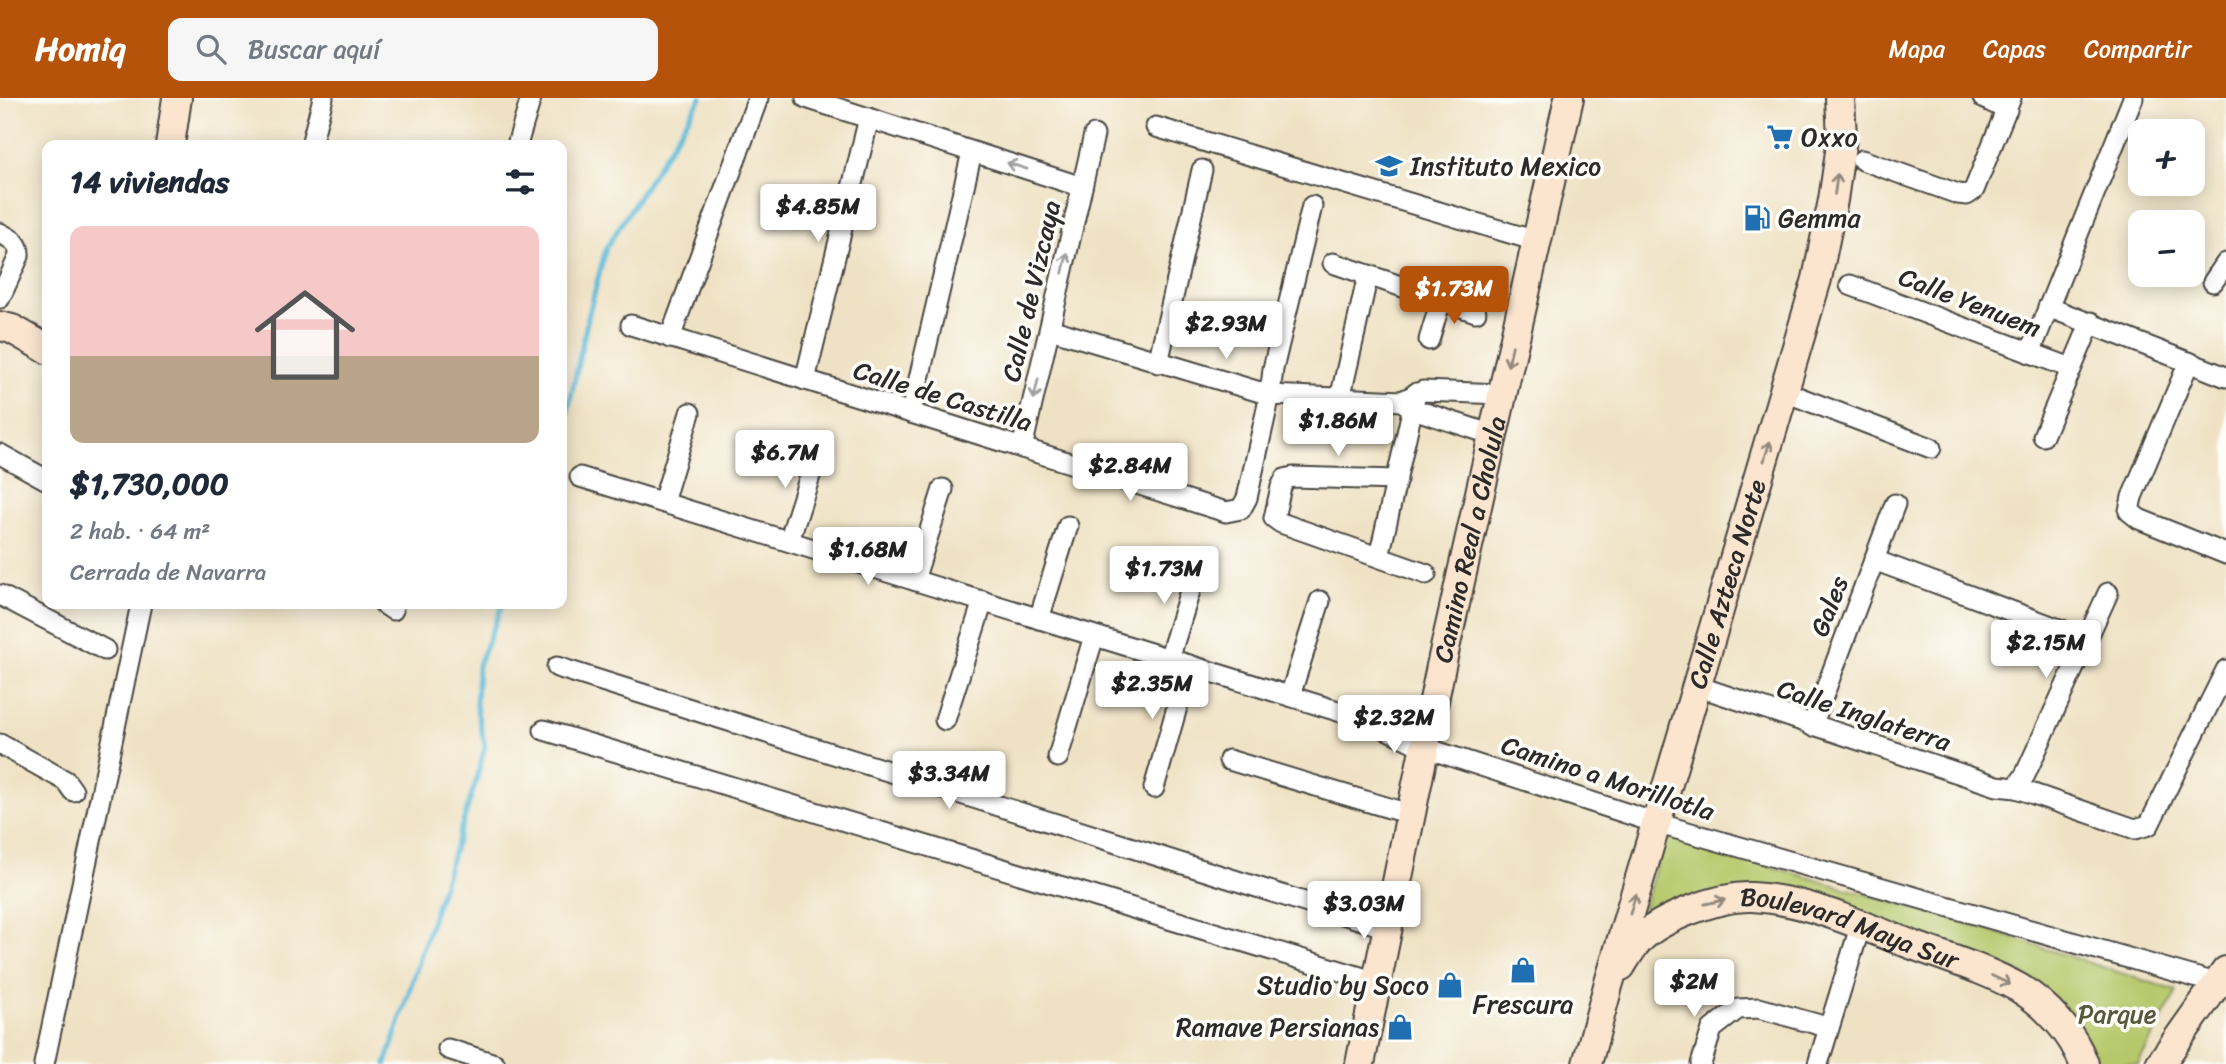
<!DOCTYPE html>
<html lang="es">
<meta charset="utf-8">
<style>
body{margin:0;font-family:Sriracha,sans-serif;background:#f6f6f7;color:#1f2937;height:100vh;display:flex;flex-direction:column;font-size:26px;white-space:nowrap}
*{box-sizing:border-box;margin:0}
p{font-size:23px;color:#747a83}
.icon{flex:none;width:38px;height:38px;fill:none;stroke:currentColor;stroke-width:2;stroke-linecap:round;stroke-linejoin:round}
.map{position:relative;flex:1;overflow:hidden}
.side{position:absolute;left:42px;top:42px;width:525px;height:469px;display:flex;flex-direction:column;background:#fff;border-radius:14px;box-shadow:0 4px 18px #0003}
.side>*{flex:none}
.tools{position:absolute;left:2128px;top:21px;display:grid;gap:14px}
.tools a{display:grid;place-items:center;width:77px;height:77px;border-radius:14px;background:#fff;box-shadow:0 4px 18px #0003;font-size:35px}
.price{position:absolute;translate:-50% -60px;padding:0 16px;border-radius:7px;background:#fff;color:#222;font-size:23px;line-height:46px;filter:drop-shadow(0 2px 4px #0008)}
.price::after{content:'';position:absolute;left:50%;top:42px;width:21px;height:16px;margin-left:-10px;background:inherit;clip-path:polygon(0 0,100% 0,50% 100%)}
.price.on{background:#b45309;color:#fff}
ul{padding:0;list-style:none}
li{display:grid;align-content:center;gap:14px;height:371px;padding:0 28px}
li+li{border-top:2px solid #e0e1e3}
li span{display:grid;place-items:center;height:217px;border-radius:14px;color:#555}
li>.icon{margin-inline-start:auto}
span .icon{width:126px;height:126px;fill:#fffc;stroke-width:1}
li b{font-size:30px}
h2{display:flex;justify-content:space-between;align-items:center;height:84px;padding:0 28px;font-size:30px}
header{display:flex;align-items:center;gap:42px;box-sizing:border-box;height:98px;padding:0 35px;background:#b45309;color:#fff}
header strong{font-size:33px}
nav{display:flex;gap:38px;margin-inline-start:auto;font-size:24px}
.search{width:490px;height:63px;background:#f6f6f7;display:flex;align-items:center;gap:18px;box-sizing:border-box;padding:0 24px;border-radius:14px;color:#747a83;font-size:26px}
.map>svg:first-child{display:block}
.green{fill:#b6c86b;stroke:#707a4b;stroke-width:2}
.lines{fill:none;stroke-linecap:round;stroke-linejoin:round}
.stream{stroke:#59b8d8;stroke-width:5}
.street-casing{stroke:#484642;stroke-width:23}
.secondary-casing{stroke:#484642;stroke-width:32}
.street{stroke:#fff;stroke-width:19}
.secondary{stroke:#fbe5cf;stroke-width:28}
.oneway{stroke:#a0a0a0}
.oneway2{stroke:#93887d}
.labels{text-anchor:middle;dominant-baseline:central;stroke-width:7;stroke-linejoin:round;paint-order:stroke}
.poi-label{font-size:26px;fill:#2b2b2b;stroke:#fdfcf7;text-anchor:start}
.street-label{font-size:26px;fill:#2b2b2b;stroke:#fdfcf7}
.park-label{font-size:26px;fill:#555a3e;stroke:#fdfcf7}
</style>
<header>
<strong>Homiq</strong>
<div class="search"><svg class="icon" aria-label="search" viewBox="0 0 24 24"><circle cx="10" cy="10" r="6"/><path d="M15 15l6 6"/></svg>Buscar aquí</div>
<nav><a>Mapa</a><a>Capas</a><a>Compartir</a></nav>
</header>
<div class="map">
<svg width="2226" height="966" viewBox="0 0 2226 966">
<rect width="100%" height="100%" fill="#fdfcf7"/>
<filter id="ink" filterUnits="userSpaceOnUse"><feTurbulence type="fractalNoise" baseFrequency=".0143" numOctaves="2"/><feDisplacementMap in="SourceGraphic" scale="14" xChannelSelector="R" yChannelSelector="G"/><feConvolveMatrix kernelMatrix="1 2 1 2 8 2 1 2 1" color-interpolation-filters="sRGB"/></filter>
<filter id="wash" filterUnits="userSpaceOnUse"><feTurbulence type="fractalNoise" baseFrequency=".00686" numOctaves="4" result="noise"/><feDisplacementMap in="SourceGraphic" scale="28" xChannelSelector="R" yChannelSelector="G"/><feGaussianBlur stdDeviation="1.57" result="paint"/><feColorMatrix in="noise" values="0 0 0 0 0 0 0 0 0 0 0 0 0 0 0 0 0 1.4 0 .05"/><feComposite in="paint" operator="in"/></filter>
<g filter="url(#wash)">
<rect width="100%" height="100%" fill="#efe2c4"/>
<!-- green -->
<polygon class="green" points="1665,738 1965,825 2177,893 2138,966 2097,966 2072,917 2022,876 1747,792 1636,836"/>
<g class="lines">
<!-- stream -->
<g class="stream">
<polyline points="562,341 588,219 606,150 701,0"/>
<polyline points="386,966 477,680 485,648 476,608 478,567 503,506"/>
</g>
</g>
</g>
<g filter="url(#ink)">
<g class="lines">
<!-- street casing -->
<g class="street-casing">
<g id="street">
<polyline points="806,0 1082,89"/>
<polyline points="1983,0 2007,12"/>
<polyline points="1156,29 1536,143"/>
<polyline points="311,47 323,0"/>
<polyline points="517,47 531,0"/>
<polyline points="1862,62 1958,96 1967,97 1974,92 2011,0"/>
<path d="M0 135C11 141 20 144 19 158L0 200"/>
<polyline points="1333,165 1476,214"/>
<polyline points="2213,184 2226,165"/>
<polyline points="1850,187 2071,270"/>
<polyline points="2048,209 2226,279"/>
<polyline points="631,227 1226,414 1241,411 1247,400 1270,297 1273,271 1312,108"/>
<polyline points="1050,231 1270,297 1402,303 1423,293 1502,296"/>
<polyline points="670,240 758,0"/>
<polyline points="1429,242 1441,202"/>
<polyline points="2030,255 2133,0"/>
<polyline points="2189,264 2132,399 2129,413 2139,421 2226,456"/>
<polyline points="1158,265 1202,72"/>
<polyline points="805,282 869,20"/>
<polyline points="1785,294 1931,350"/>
<polyline points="1340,301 1368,177"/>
<polyline points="1402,303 1413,311 1493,337"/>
<polyline points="911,315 972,54"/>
<polyline points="2043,338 2091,224"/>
<polyline points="1022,350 1094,37"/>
<polyline points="0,356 47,382"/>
<polyline points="580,379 1367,622 1423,649 1656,725 2226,888"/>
<polyline points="1397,382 1293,379 1285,381 1281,389 1274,420 1281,425 1426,476"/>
<polyline points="663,404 690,315"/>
<polyline points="789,443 818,353"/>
<polyline points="1379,459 1416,295"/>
<polyline points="1874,462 2086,541"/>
<polyline points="914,482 943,391"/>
<polyline points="0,497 105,552"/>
<polyline points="384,506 393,512"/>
<polyline points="1039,521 1068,428"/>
<polyline points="1169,561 1198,467"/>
<polyline points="557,569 1387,830"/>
<polyline points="1697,588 1997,688 2016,690 2135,731 2149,727 2226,572"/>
<polyline points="1290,598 1320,503"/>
<polyline points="945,622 983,503"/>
<polyline points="1812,628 1895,406"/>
<polyline points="544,632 1377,884"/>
<polyline points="0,646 66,683 73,693"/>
<polyline points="1058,659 1094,538"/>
<polyline points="1229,662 1409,716"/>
<polyline points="1154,690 1189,567"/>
<polyline points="2016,690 2025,677 2108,495"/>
<polyline points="448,951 495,966"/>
<polyline points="44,966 141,506"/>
<polyline points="1701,966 1712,931 1738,911 1759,910 1827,929"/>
<polyline points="1818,966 1861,826"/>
</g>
</g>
<!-- secondary casing -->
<g class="secondary-casing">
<g id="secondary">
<polyline points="170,47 177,0"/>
<polyline points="0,228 12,231 47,251"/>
<path id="s1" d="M1621 868C1626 860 1632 849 1639 842 1662 819 1720 798 1752 799 1808 802 1859 827 1910 846 1947 860 1985 871 2019 890 2047 907 2073 935 2084 966"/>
<path id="s2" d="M1360 966 1441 568 1569 0"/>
<path id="s3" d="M1587 966 1608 888 1817 181 1833 102 1842 40 1840 0"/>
<polyline points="2160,966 2226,873"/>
</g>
</g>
<!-- street -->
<use href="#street" class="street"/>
<!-- secondary -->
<use href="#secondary" class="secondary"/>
</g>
<!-- one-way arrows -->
<defs><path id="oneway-shaft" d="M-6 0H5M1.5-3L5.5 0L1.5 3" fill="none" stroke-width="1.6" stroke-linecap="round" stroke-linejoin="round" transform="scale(1.75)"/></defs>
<g class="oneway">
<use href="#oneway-shaft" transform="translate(1017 68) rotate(-163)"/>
<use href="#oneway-shaft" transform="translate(1065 165) rotate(-77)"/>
<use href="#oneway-shaft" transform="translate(1036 291) rotate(103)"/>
</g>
<g class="oneway2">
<use href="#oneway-shaft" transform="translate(1836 86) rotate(-82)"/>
<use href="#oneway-shaft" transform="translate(1510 258) rotate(103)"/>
<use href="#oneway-shaft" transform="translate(1767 353) rotate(-73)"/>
<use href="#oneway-shaft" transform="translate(1715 804) rotate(-12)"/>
<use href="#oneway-shaft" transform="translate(1633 806) rotate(-73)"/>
<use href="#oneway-shaft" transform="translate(2001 882) rotate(26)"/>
</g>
</g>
<!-- icons -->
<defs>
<g id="supermarket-bare" transform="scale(2.1)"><path d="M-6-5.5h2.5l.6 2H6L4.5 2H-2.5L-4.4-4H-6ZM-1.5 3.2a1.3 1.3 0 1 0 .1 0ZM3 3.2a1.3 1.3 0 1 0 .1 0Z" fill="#1f6fb2" stroke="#fdfcf7" stroke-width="2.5" paint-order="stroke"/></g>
<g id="school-bare" transform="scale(2.1)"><path d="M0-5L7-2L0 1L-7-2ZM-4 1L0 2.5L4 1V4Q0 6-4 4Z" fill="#1f6fb2" stroke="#fdfcf7" stroke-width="2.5" paint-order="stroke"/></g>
<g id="fuel-bare" transform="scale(2.1)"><path d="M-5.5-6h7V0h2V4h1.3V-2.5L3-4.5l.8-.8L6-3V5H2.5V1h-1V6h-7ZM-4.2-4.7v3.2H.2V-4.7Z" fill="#1f6fb2" stroke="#fdfcf7" stroke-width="2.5" paint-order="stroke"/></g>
<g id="shop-bare" transform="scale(2.1)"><path d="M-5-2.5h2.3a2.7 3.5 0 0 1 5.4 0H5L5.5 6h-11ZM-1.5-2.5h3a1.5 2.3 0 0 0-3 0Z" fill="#1f6fb2" stroke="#fdfcf7" stroke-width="2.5" paint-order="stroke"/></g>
</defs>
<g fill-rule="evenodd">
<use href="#supermarket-bare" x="1780" y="39"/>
<use href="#school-bare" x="1389" y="68"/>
<use href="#fuel-bare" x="1757" y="120"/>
<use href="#shop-bare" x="1523" y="872"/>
<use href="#shop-bare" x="1450" y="887"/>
<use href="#shop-bare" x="1400" y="929"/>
</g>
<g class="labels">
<!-- poi labels -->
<g class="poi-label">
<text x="1801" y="39">Oxxo</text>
<text x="1410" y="68">Instituto Mexico</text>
<text x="1778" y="120">Gemma</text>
<text x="1429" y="887" text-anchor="end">Studio by Soco</text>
<text x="1523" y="906" text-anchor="middle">Frescura</text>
<text x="1379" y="929" text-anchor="end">Ramave Persianas</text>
</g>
<!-- street labels -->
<g class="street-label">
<text transform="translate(1031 193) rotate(-77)">Calle de Vizcaya</text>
<text transform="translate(1970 204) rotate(21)">Calle Yenuem</text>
<text transform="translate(943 298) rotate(17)">Calle de Castilla</text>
<text stroke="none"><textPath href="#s2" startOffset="536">Camino Real a Cholula</textPath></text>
<text stroke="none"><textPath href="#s3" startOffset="500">Calle Azteca Norte</textPath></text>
<text transform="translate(1829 508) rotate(-69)">Gales</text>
<text transform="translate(1864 617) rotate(18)">Calle Inglaterra</text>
<text transform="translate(1608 680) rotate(18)">Camino a Morillotla</text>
<text stroke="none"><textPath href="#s1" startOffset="257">Boulevard Maya Sur</textPath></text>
</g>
<!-- park labels -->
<g class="park-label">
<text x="2117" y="916">Parque</text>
</g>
</g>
</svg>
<div class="tools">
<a>+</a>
<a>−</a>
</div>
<b class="price" style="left:818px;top:146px">$4.85M</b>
<b class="price on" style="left:1454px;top:228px">$1.73M</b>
<b class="price" style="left:1226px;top:263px">$2.93M</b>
<b class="price" style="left:1338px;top:360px">$1.86M</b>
<b class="price" style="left:785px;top:392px">$6.7M</b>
<b class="price" style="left:1130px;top:405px">$2.84M</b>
<b class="price" style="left:868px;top:489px">$1.68M</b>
<b class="price" style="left:1164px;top:508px">$1.73M</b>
<b class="price" style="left:2046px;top:582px">$2.15M</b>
<b class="price" style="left:1152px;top:623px">$2.35M</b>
<b class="price" style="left:1394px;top:657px">$2.32M</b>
<b class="price" style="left:949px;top:713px">$3.34M</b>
<b class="price" style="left:1364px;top:843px">$3.03M</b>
<b class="price" style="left:1694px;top:921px">$2M</b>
<section class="side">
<h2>14 viviendas<svg class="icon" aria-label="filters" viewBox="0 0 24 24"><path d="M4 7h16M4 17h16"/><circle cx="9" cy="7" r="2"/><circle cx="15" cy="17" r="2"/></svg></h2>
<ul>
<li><span style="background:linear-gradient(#f6c9c9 60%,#b9a48a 0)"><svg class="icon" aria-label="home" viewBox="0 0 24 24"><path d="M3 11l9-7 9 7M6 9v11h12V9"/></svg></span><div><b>$1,730,000</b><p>2 hab. · 64 m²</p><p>Cerrada de Navarra</p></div></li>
</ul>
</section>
</div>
